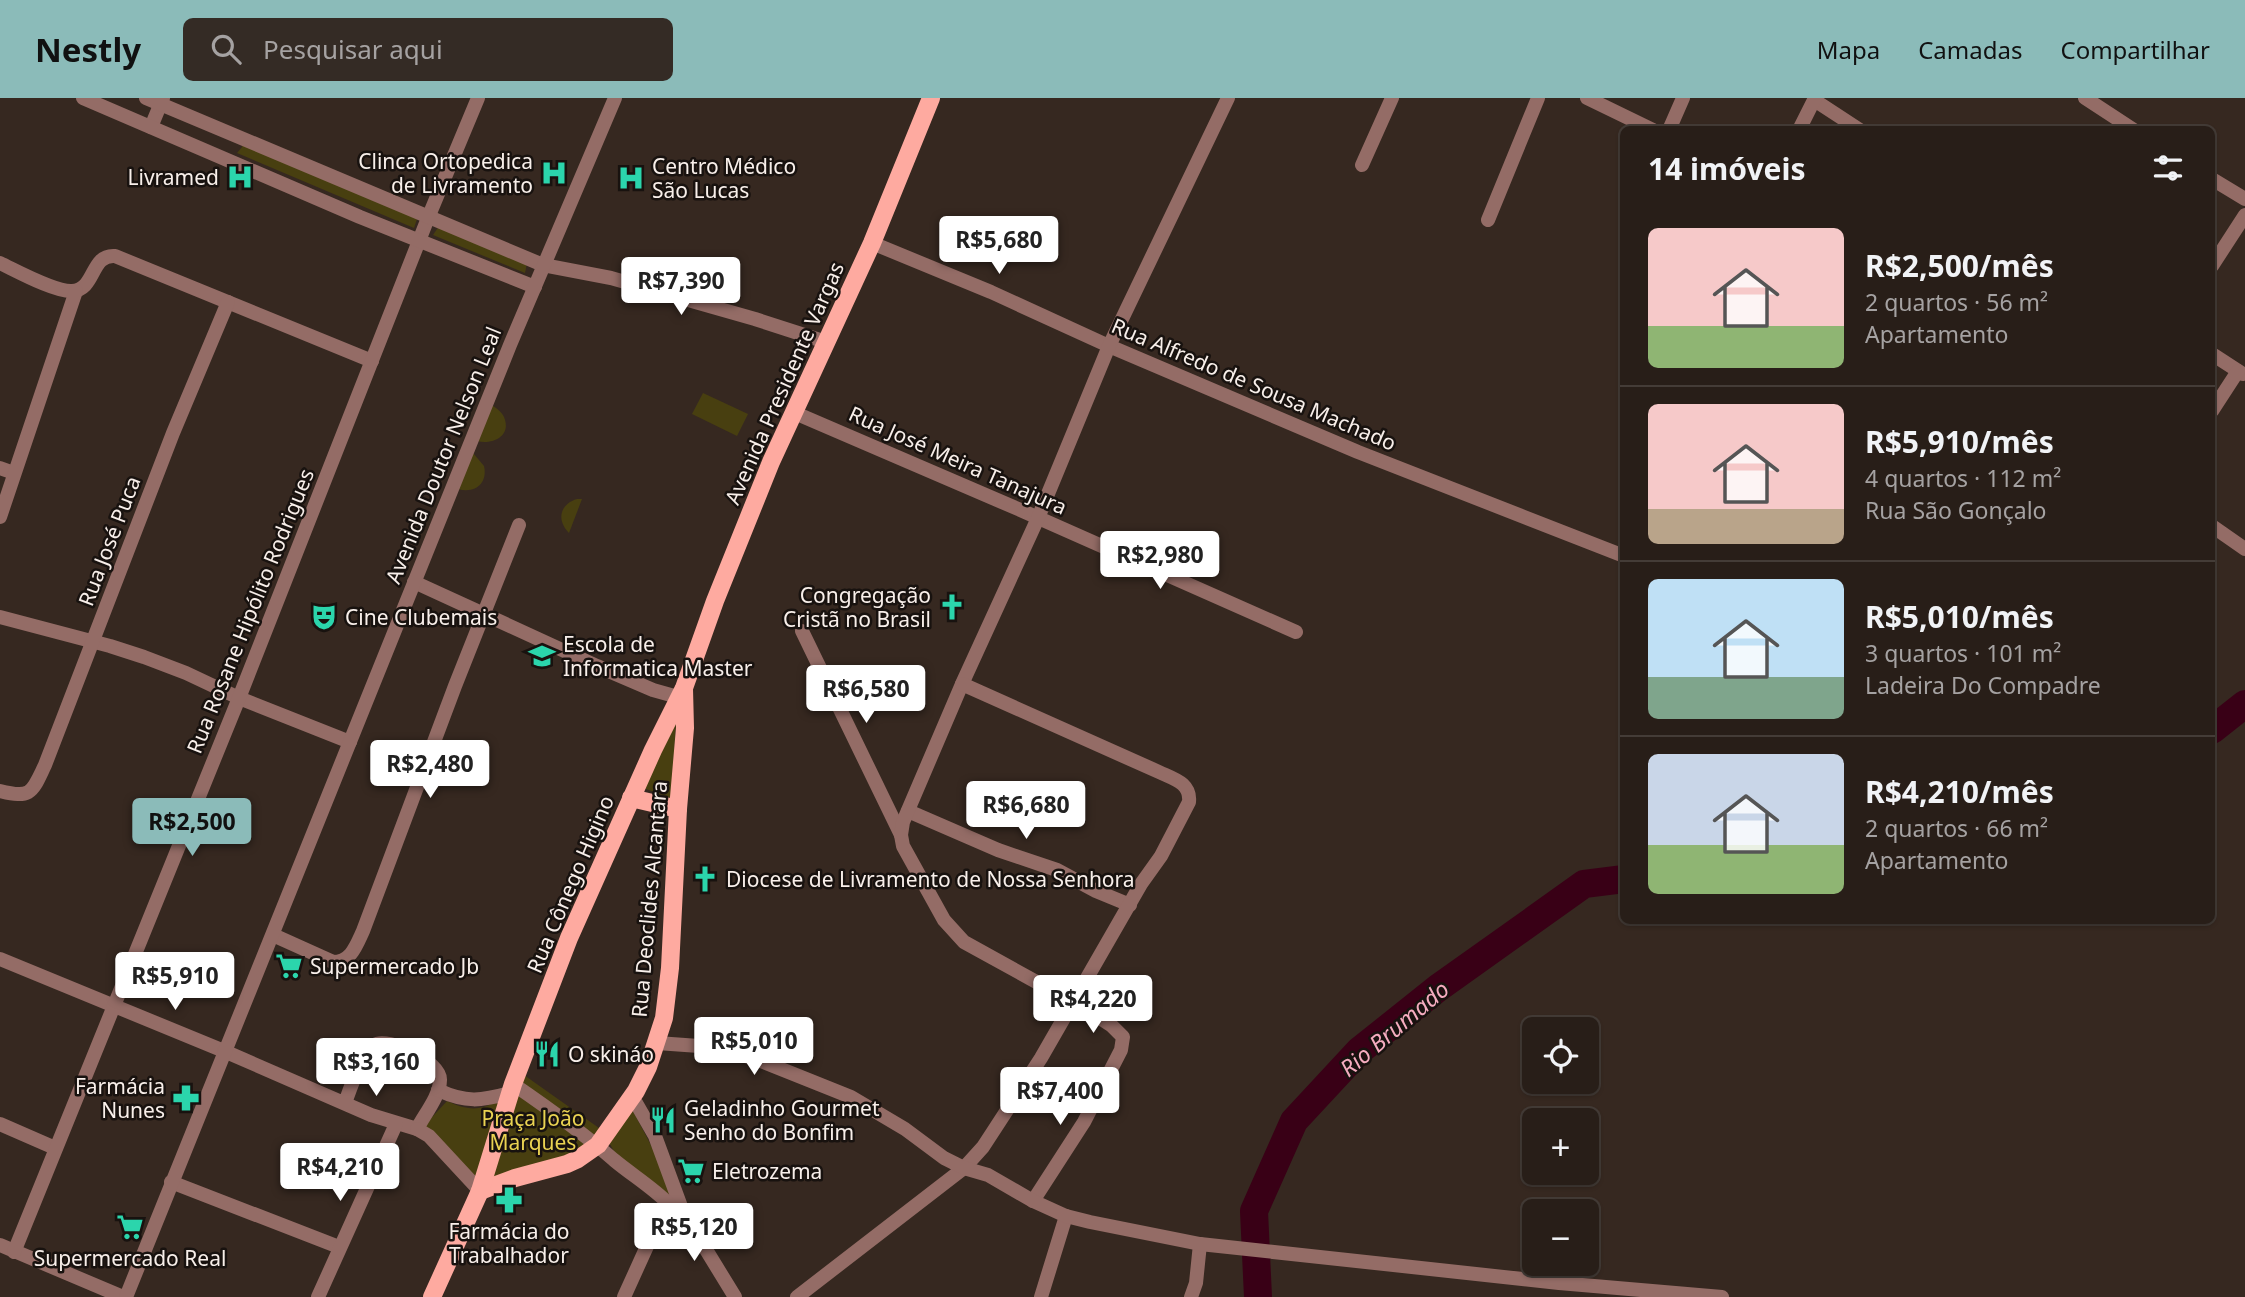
<!DOCTYPE html>
<html lang="pt">
<meta charset="utf-8">
<style>
body{margin:0;font-family:"Noto Sans",sans-serif;background:#342b25;color:#f1f3f6;height:100vh;display:flex;flex-direction:column;font-size:26px;white-space:nowrap}
*{box-sizing:border-box;margin:0}
p{font-size:23px;color:#a5a2a2}
.icon{flex:none;width:38px;height:38px;fill:none;stroke:currentColor;stroke-width:2;stroke-linecap:round;stroke-linejoin:round}
.map{position:relative;flex:1;overflow:hidden}
.drawer{position:absolute;left:1620px;top:28px;width:595px;height:798px;display:flex;flex-direction:column;background:#281e18;border-radius:10px;box-shadow:0 2px 5px #0004,0 0 0 2px #443c37}
.drawer>*{flex:none}
.fabs{position:absolute;left:1522px;top:919px;display:grid;gap:14px}
.fabs a{display:grid;place-items:center;width:77px;height:77px;border-radius:10px;background:#281e18;box-shadow:0 2px 5px #0004,0 0 0 2px #443c37;font-size:35px}
.price{position:absolute;translate:-50% -60px;padding:0 16px;border-radius:7px;background:#fff;color:#222;font-size:23px;line-height:46px;filter:drop-shadow(0 2px 4px #0008)}
.price::after{content:'';position:absolute;left:50%;top:42px;width:21px;height:16px;margin-left:-10px;background:inherit;clip-path:polygon(0 0,100% 0,50% 100%)}
.price.selected{background:#8bbbb9;color:#111}
ul{padding:0;list-style:none}
li{display:flex;align-items:center;gap:21px;height:175px;padding:0 28px}
li+li{border-top:2px solid #443c37}
li span{display:grid;place-items:center;flex:none;width:196px;height:140px;border-radius:10px;color:#555}
li>.icon{margin-inline-start:auto}
span .icon{width:84px;height:84px;fill:#fffc;stroke-width:1}
li b{font-size:30px}
h2{display:flex;justify-content:space-between;align-items:center;height:84px;padding:0 28px;font-size:30px}
header{display:flex;align-items:center;gap:42px;box-sizing:border-box;height:98px;padding:0 35px;background:#8bbbb9;color:#111}
header strong{font-size:33px}
nav{display:flex;gap:38px;margin-inline-start:auto;font-size:24px}
.search{width:490px;height:63px;background:#342b25;display:flex;align-items:center;gap:18px;box-sizing:border-box;padding:0 24px;border-radius:10px;color:#a5a2a2;font-size:26px}
.map>svg:first-child{display:block}
.green{fill:#483f10}
.lines{fill:none;stroke-linecap:round;stroke-linejoin:round}
.river{stroke:#390016;stroke-width:28}
.minor{stroke:#946c66;stroke-width:14}
.tertiary{stroke:#946c66;stroke-width:14}
.primary{stroke:#feaaa0;stroke-width:18}
.labels{text-anchor:middle;dominant-baseline:central;stroke-width:5;stroke-linejoin:round;paint-order:stroke}
.poi-label{font-size:21px;fill:#f8efea;stroke:#18120f;text-anchor:start}
.street-label{font-size:21px;fill:#f8efea;stroke:#18120f}
.park-label{font-size:21px;fill:#ead352;stroke:#18120f}
.water-label{font-size:23px;font-style:italic;fill:#f5acbf;stroke:#18120f}
</style>
<header>
<strong>Nestly</strong>
<div class="search"><svg class="icon" aria-label="search" viewBox="0 0 24 24"><circle cx="10" cy="10" r="6"/><path d="M15 15l6 6"/></svg>Pesquisar aqui</div>
<nav><a>Mapa</a><a>Camadas</a><a>Compartilhar</a></nav>
</header>
<div class="map">
<svg width="2245" height="1199" viewBox="0 0 2245 1199">
<rect width="100%" height="100%" fill="#362820"/>
<!-- green -->
<g class="green">
<polygon points="243,42 417,121 414,130 237,55 242,49"/>
<polygon points="439,128 527,165 525,175 433,137"/>
<polygon points="703,295 748,316 737,338 692,316"/>
<path d="M492 307C496 310 502 314 504 319 512 338 493 347 477 343Z"/>
<path d="M473 355 484 368C488 385 475 396 458 391Z"/>
<path d="M577 401H582L569 435C556 422 560 406 577 401Z"/>
<polygon points="676,625 671,700 643,690"/>
<path d="M524 977 599 1030 595 1054 478 1100 422 1030 447 1003C452 1005 458 1008 463 1009 490 1016 507 995 524 977Z"/>
<polygon points="633,1013 675,1093 663,1104 615,1055 607,1041 621,1024"/>
</g>
<g class="lines">
<!-- river -->
<g class="river">
<polyline points="2212,632 2245,606"/>
<polyline points="1258,1199 1254,1113 1294,1023 1359,953 1438,890 1584,786 1624,781"/>
</g>
<!-- minor -->
<g class="minor">
<polyline points="1587,0 1653,32"/>
<polyline points="2085,0 2134,32"/>
<polyline points="1814,2 1860,32"/>
<polyline points="151,29 163,0"/>
<polyline points="1669,32 1683,0"/>
<polyline points="1799,32 1815,0"/>
<polyline points="1362,67 1392,0"/>
<polyline points="2212,81 2245,101"/>
<polyline points="1488,122 1538,0"/>
<polyline points="872,145 991,194 1109,248 1358,354 1624,458"/>
<path d="M0 165C17 173 55 194 72 193 96 192 90 156 115 158L372 263"/>
<polyline points="543,167 611,180 755,221 826,244"/>
<polyline points="2212,168 2245,117"/>
<polyline points="2212,256 2243,276"/>
<polyline points="2212,313 2238,273"/>
<polyline points="795,315 1025,414 1296,534"/>
<polyline points="0,370 14,375"/>
<polyline points="0,419 76,193"/>
<polyline points="2212,428 2245,451"/>
<polyline points="414,484 597,568 653,592 685,601"/>
<polyline points="0,519 110,548 144,559 186,575 239,600 350,644"/>
<polyline points="802,533 901,737"/>
<path d="M0 693C32 701 32 694 45 667L173 335 228 204"/>
<polyline points="908,713 998,752 1057,772 1096,793 1130,807"/>
<path d="M273 837 333 864C351 864 356 848 363 833L455 588 519 427"/>
<polyline points="0,861 224,953"/>
<polyline points="632,998 655,1038 683,1114 735,1199"/>
<polyline points="0,1026 55,1050"/>
<polyline points="1033,1103 1084,1024 1121,952 1123,939 1112,928 1089,913 964,844 944,822 903,748 901,737 903,724 962,586 1038,420 1109,248 1228,0"/>
<polyline points="0,1147 123,1199"/>
<polyline points="14,1154 239,600 428,120 478,0"/>
<path d="M797 1199 964 1070 983 1049 1041 960 1141 786 1161 758 1189 704C1191 685 1174 681 1159 674L962 586"/>
<polyline points="1041,1199 1066,1118"/>
<polyline points="1191,1199 1196,1185 1200,1146"/>
</g>
<!-- tertiary -->
<g class="tertiary">
<polyline points="83,0 360,119 535,189"/>
<polyline points="146,0 543,167"/>
<polyline points="657,945 713,949 756,961 851,999 905,1031 944,1060 964,1070 988,1077 1033,1103 1066,1118 1090,1124 1200,1146 1559,1185 1722,1199"/>
<path d="M224 953 371 1017 417 1031C424 1017 440 998 440 982 441 964 388 938 374 947 362 955 350 991 345 1005"/>
<path d="M513 986C548 1010 582 1034 614 1062 632 1077 652 1089 669 1106L653 1135 624 1199"/>
<path d="M438 992C466 1005 481 1003 510 995"/>
<polyline points="417,1031 429,1038 480,1093"/>
<polyline points="171,1084 339,1149"/>
<polyline points="126,1199 510,247 615,0"/>
<polyline points="318,1199 396,1026"/>
</g>
<!-- primary -->
<g class="primary">
<polyline points="631,700 678,711"/>
<polyline points="480,1093 515,1080 567,1066 578,1061 598,1047 636,993 648,969 664,920 670,870 678,711 685,630 684,591"/>
<polyline points="432,1199 480,1093 513,986 569,840 653,652 684,590 715,503 771,364 872,145 931,0"/>
</g>
</g>
<!-- icons -->
<defs>
<g id="hospital-bare" transform="scale(2.1)"><path d="M-5-5h3v3.5h4V-5h3V5h-3V1.5h-4V5h-3Z" fill="#2bd5ac" stroke="#18120f" stroke-width="2.5" paint-order="stroke"/></g>
<g id="church-bare" transform="scale(2.1)"><path d="M-1.2-6h2.4v3.5h3.3v2.4h-3.3V6h-2.4V-.1h-3.3v-2.4h3.3Z" fill="#2bd5ac" stroke="#18120f" stroke-width="2.5" paint-order="stroke"/></g>
<g id="theatre-bare" transform="scale(2.1)"><path d="M-5-5.5Q0-4 5-5.5V0Q5 5 0 6Q-5 5-5 0ZM-3.3-2.5H-1v1.5H-3.3ZM1-2.5H3.3v1.5H1ZM-2.8 1Q0 5.5 2.8 1Z" fill="#2bd5ac" stroke="#18120f" stroke-width="2.5" paint-order="stroke"/></g>
<g id="school-bare" transform="scale(2.1)"><path d="M0-5L7-2L0 1L-7-2ZM-4 1L0 2.5L4 1V4Q0 6-4 4Z" fill="#2bd5ac" stroke="#18120f" stroke-width="2.5" paint-order="stroke"/></g>
<g id="supermarket-bare" transform="scale(2.1)"><path d="M-6-5.5h2.5l.6 2H6L4.5 2H-2.5L-4.4-4H-6ZM-1.5 3.2a1.3 1.3 0 1 0 .1 0ZM3 3.2a1.3 1.3 0 1 0 .1 0Z" fill="#2bd5ac" stroke="#18120f" stroke-width="2.5" paint-order="stroke"/></g>
<g id="restaurant-bare" transform="scale(2.1)"><path d="M-5-6h1v4h1v-4h1v4h1v-4h1v5L-1.5 .5V6h-2V.5L-5-1ZM5-6V6H3V1.5H1.5Q1.5-4 5-6Z" fill="#2bd5ac" stroke="#18120f" stroke-width="2.5" paint-order="stroke"/></g>
<g id="pharmacy-bare" transform="scale(2.1)"><path d="M-2-6h4v4h4v4h-4v4h-4v-4h-4v-4h4Z" fill="#2bd5ac" stroke="#18120f" stroke-width="2.5" paint-order="stroke"/></g>
</defs>
<g fill-rule="evenodd">
<use href="#hospital-bare" x="554" y="75"/>
<use href="#hospital-bare" x="240" y="79"/>
<use href="#hospital-bare" x="631" y="80"/>
<use href="#church-bare" x="952" y="509"/>
<use href="#theatre-bare" x="324" y="519"/>
<use href="#school-bare" x="542" y="558"/>
<use href="#church-bare" x="705" y="781"/>
<use href="#supermarket-bare" x="289" y="868"/>
<use href="#restaurant-bare" x="547" y="956"/>
<use href="#pharmacy-bare" x="186" y="1000"/>
<use href="#restaurant-bare" x="663" y="1022"/>
<use href="#supermarket-bare" x="691" y="1073"/>
<use href="#pharmacy-bare" x="509" y="1102"/>
<use href="#supermarket-bare" x="130" y="1129"/>
</g>
<g class="labels">
<!-- poi labels -->
<g class="poi-label">
<text x="533" y="63" text-anchor="end">Clinca Ortopedica<tspan x="533" dy="24">de Livramento</tspan></text>
<text x="652" y="68">Centro Médico<tspan x="652" dy="24">São Lucas</tspan></text>
<text x="219" y="79" text-anchor="end">Livramed</text>
<text x="931" y="497" text-anchor="end">Congregação<tspan x="931" dy="24">Cristã no Brasil</tspan></text>
<text x="345" y="519">Cine Clubemais</text>
<text x="563" y="546">Escola de<tspan x="563" dy="24">Informatica Master</tspan></text>
<text x="726" y="781">Diocese de Livramento de Nossa Senhora</text>
<text x="310" y="868">Supermercado Jb</text>
<text x="568" y="956">O skináo</text>
<text x="165" y="988" text-anchor="end">Farmácia<tspan x="165" dy="24">Nunes</tspan></text>
<text x="684" y="1010">Geladinho Gourmet<tspan x="684" dy="24">Senho do Bonfim</tspan></text>
<text x="712" y="1073">Eletrozema</text>
<text x="509" y="1133" text-anchor="middle">Farmácia do<tspan x="509" dy="24">Trabalhador</tspan></text>
<text x="130" y="1160" text-anchor="middle">Supermercado Real</text>
</g>
<!-- street labels -->
<g class="street-label">
<text transform="translate(784 285) rotate(-66)">Avenida Presidente Vargas</text>
<text transform="translate(1254 286) rotate(23)">Rua Alfredo de Sousa Machado</text>
<text transform="translate(443 357) rotate(-68)">Avenida Doutor Nelson Leal</text>
<text transform="translate(958 362) rotate(24)">Rua José Meira Tanajura</text>
<text transform="translate(109 443) rotate(-69)">Rua José Puca</text>
<text transform="translate(250 513) rotate(-68)">Rua Rosane Hipólito Rodrigues</text>
<text transform="translate(570 786) rotate(-67)">Rua Cônego Higino</text>
<text transform="translate(649 801) rotate(-85)">Rua Deoclides Alcantara</text>
</g>
<!-- park labels -->
<g class="park-label">
<text x="533" y="1020">Praça João<tspan x="533" dy="24">Marques</tspan></text>
</g>
<!-- water labels -->
<g class="water-label">
<text transform="translate(1394 930) rotate(-40)">Rio Brumado</text>
</g>
</g>
</svg>
<div class="fabs">
<a><svg class="icon" aria-label="locate" viewBox="0 0 24 24"><circle cx="12" cy="12" r="6"/><path d="M12 2v4M12 18v4M2 12h4M18 12h4"/></svg></a>
<a>+</a>
<a>−</a>
</div>
<b class="price" style="left:999px;top:178px">R$5,680</b>
<b class="price" style="left:681px;top:219px">R$7,390</b>
<b class="price" style="left:1160px;top:493px">R$2,980</b>
<b class="price" style="left:866px;top:627px">R$6,580</b>
<b class="price" style="left:430px;top:702px">R$2,480</b>
<b class="price" style="left:1026px;top:743px">R$6,680</b>
<b class="price selected" style="left:192px;top:760px">R$2,500</b>
<b class="price" style="left:175px;top:914px">R$5,910</b>
<b class="price" style="left:1093px;top:937px">R$4,220</b>
<b class="price" style="left:754px;top:979px">R$5,010</b>
<b class="price" style="left:376px;top:1000px">R$3,160</b>
<b class="price" style="left:1060px;top:1029px">R$7,400</b>
<b class="price" style="left:340px;top:1105px">R$4,210</b>
<b class="price" style="left:694px;top:1165px">R$5,120</b>
<section class="drawer">
<h2>14 imóveis<svg class="icon" aria-label="filters" viewBox="0 0 24 24"><path d="M4 7h16M4 17h16"/><circle cx="9" cy="7" r="2"/><circle cx="15" cy="17" r="2"/></svg></h2>
<ul>
<li><span style="background:linear-gradient(#f6c9c9 70%,#8fb573 0)"><svg class="icon" aria-label="home" viewBox="0 0 24 24"><path d="M3 11l9-7 9 7M6 9v11h12V9"/></svg></span><div><b>R$2,500/mês</b><p>2 quartos · 56 m²</p><p>Apartamento</p></div></li>
<li><span style="background:linear-gradient(#f6c9c9 75%,#b9a48a 0)"><svg class="icon" aria-label="home" viewBox="0 0 24 24"><path d="M3 11l9-7 9 7M6 9v11h12V9"/></svg></span><div><b>R$5,910/mês</b><p>4 quartos · 112 m²</p><p>Rua São Gonçalo</p></div></li>
<li><span style="background:linear-gradient(#bfe0f5 70%,#7fa58c 0)"><svg class="icon" aria-label="home" viewBox="0 0 24 24"><path d="M3 11l9-7 9 7M6 9v11h12V9"/></svg></span><div><b>R$5,010/mês</b><p>3 quartos · 101 m²</p><p>Ladeira Do Compadre</p></div></li>
<li><span style="background:linear-gradient(#c9d6e8 65%,#8fb573 0)"><svg class="icon" aria-label="home" viewBox="0 0 24 24"><path d="M3 11l9-7 9 7M6 9v11h12V9"/></svg></span><div><b>R$4,210/mês</b><p>2 quartos · 66 m²</p><p>Apartamento</p></div></li>
</ul>
</section>
</div>
